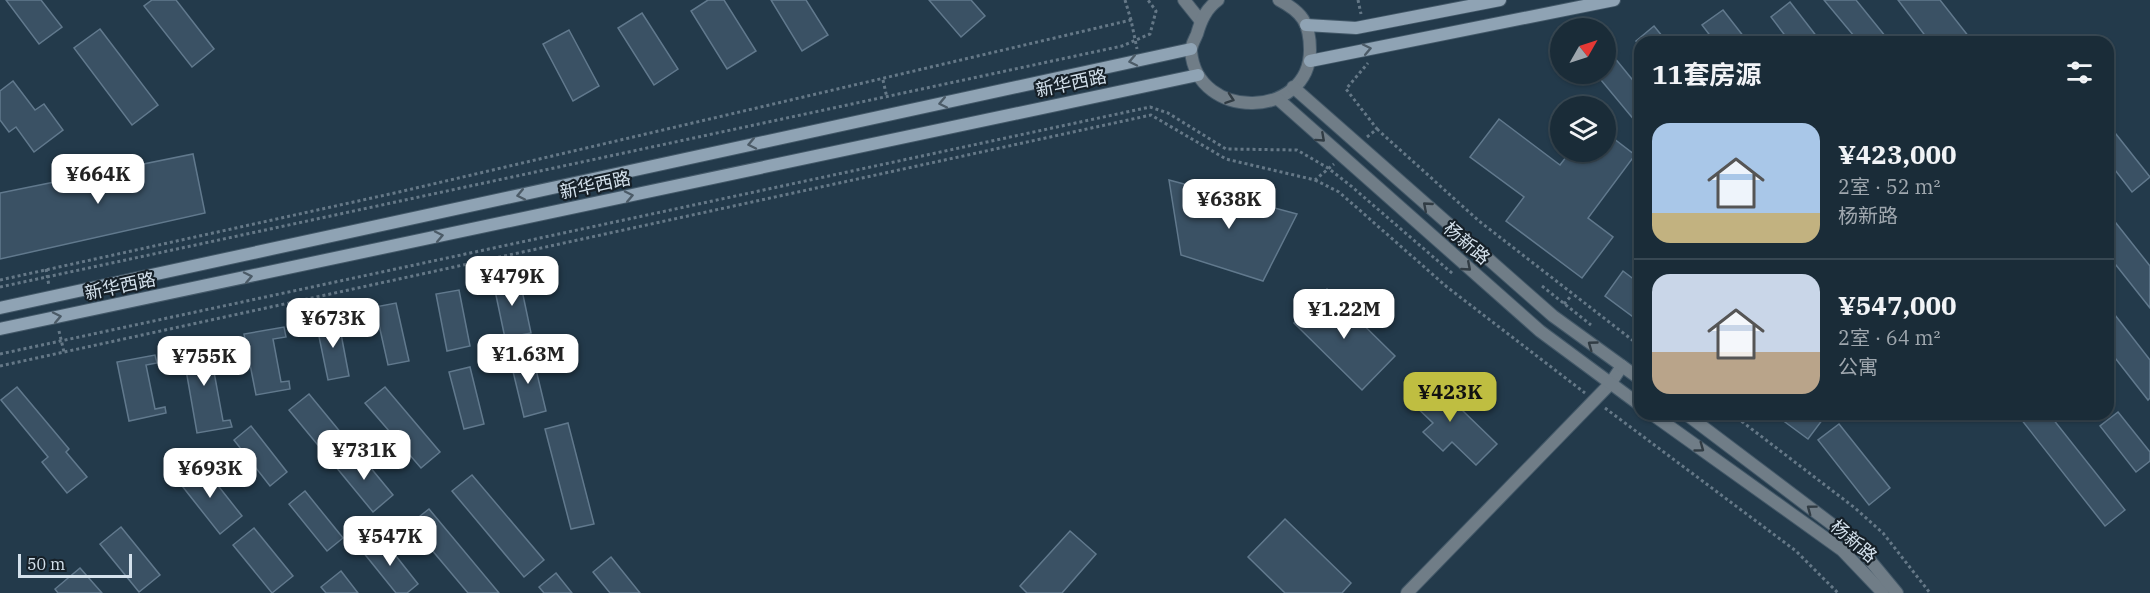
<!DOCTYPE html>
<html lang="zh">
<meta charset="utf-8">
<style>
body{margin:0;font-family:"IBM Plex Serif","Noto Sans SC",serif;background:#233440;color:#f1f3f6;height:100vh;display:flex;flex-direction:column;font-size:22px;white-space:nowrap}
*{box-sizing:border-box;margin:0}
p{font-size:20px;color:#9fa7ae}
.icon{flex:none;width:33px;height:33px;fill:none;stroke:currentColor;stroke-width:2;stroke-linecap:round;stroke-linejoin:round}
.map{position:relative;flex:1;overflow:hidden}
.sheet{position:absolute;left:1634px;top:36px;width:480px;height:384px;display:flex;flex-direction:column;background:#1a2c38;border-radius:18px;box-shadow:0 2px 4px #0004,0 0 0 2px #384853}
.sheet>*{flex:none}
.needle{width:39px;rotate:51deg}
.controls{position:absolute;left:1550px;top:18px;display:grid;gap:12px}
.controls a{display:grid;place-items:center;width:66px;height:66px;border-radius:50%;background:#1a2c38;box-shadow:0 2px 4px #0004,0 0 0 2px #384853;font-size:30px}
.scale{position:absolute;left:18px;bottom:15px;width:114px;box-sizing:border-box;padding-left:6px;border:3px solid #d4e1ec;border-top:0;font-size:16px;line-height:21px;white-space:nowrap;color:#d4e1ec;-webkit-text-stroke:4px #162028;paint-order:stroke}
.price{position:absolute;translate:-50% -51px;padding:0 14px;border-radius:12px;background:#fff;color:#222;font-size:20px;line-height:39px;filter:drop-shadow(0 2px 3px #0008)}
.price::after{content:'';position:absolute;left:50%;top:36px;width:18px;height:14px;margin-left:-9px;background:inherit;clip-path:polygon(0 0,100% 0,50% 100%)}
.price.current{background:#bfbe41;color:#111}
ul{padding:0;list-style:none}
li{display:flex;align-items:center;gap:18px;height:150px;padding:0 18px}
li+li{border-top:2px solid #384853}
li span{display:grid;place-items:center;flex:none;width:168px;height:120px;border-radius:18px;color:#555}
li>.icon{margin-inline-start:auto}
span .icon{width:72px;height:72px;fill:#fffc;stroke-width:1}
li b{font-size:26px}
h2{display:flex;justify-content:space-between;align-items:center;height:72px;padding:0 18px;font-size:26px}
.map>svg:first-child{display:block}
.building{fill:#3a5164;stroke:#61798d;stroke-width:1.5}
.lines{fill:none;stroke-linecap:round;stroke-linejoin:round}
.minor-casing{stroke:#435868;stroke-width:14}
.tertiary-casing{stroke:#435868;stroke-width:14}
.secondary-casing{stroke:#435868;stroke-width:14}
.path{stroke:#657887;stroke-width:3;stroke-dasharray:3 3;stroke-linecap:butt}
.minor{stroke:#707d87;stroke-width:12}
.tertiary{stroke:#707d87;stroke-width:12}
.secondary{stroke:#8fa3b4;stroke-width:12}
.oneway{stroke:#4c5b67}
.oneway2{stroke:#313c44}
.labels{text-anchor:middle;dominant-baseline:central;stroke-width:4.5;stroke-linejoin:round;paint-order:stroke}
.street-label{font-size:18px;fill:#d4e1ec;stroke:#162028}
</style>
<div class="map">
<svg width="2150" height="593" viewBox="0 0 2150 593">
<rect width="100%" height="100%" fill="#233a4b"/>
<!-- building -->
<g class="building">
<polygon points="6,0 41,0 62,27 39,44"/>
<polygon points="152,0 176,0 214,49 192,67 144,6"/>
<polygon points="708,0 724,0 756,51 727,69 691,11"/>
<polygon points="771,0 806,0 828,35 802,51"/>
<polygon points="929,0 971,0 985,16 961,37"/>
<polygon points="1824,0 1856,0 1890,42 1859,42"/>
<polygon points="1898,0 1940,0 1973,42 1930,42"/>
<polygon points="1790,2 1821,42 1790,42 1771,17"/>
<polygon points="1723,10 1748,42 1715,42 1702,25"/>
<polygon points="642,13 678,69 654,85 618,28"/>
<polygon points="1654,26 1667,42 1640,42 1640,45 1636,41"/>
<polygon points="100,29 158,105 132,125 74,48"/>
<polygon points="569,30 599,86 573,101 543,44"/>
<polygon points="1605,46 1640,89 1640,127 1596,74 1605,74"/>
<polygon points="13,81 35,110 44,104 63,130 34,152 16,127 9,132 0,120 0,91"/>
<polygon points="1499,119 1560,165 1570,152 1605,152 1605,132 1635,155 1588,218 1613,237 1582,278 1506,221 1524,197 1470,157"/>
<polygon points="2108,124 2150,177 2132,192 2108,161"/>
<polygon points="193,154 205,213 0,259 0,193"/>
<polygon points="1169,180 1297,214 1263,281 1181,255"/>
<polygon points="2108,213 2150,266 2150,308 2108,255"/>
<polygon points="1623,271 1640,284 1640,322 1605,296"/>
<polygon points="519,276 531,333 505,338 493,281"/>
<polygon points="1327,289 1395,356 1362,390 1294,323"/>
<polygon points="459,290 470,346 447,351 436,294"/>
<polygon points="396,303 409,361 388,365 375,307"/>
<polygon points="2108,306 2150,360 2150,398 2148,400 2108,349"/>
<polygon points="338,318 349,376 328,380 316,322"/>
<polygon points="284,327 286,337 273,339 281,382 289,381 290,389 256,395 244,334"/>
<polygon points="221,340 222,348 210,350 223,421 230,420 232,427 197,433 182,347"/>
<polygon points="532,353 546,411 524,417 510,359"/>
<polygon points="155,355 157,363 146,365 155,409 165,407 166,413 129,421 117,362"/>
<polygon points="470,367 484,424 464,429 449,372"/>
<polygon points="1428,377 1497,444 1476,465 1452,442 1443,451 1423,432 1433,423 1407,398"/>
<polygon points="17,387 69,449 66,452 87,477 67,493 42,462 48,457 1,400"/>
<polygon points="385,387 440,452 421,468 365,403"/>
<polygon points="309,394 346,439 326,455 289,410"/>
<polygon points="2118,412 2150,452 2150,461 2136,472 2100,426"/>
<polygon points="1774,414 1816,414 1823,419 1808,439"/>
<polygon points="2017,414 2049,414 2125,510 2105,526"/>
<polygon points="568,423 594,524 571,529 545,429"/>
<polygon points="1839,424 1890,488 1869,505 1818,440"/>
<polygon points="251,426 287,472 270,486 234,440"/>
<polygon points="356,450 393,495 373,512 336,467"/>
<polygon points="201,464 242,516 220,534 179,482"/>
<polygon points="472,475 544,560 524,577 452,491"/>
<polygon points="305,491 343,538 327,551 289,504"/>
<polygon points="429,509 499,593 468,593 410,524"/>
<polygon points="1285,519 1351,583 1342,593 1285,593 1248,557"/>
<polygon points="121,527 160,575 139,592 100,544"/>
<polygon points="254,528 293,576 272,593 233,545"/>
<polygon points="1070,531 1096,554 1062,593 1027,593 1020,586"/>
<polygon points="381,537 418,584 407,593 396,593 363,552"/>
<polygon points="611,557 640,593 610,593 593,572"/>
<polygon points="80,568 102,593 58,593 55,589"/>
<polygon points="341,571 358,593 326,593 321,587"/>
<polygon points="556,573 572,593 544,593 539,587"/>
</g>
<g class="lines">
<!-- minor casing -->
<g class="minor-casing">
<polyline id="minor" points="1407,593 1610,384 1622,366"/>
</g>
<!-- tertiary casing -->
<g class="tertiary-casing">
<g id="tertiary">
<polyline points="1184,0 1200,20"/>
<path d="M1218 0C1206 9 1201 20 1197 34 1195 39 1191 45 1191 51 1197 122 1310 119 1310 50 1310 23 1302 12 1279 0"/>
<polyline points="1293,87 1553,316 1640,379"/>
<polyline points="1278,99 1540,331 1640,405"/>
<polyline points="1652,414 1842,550 1883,593"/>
<polyline points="1686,414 1854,541 1897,593"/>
</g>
</g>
<!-- secondary casing -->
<g class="secondary-casing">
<g id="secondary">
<polyline points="1306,25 1356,28 1500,0"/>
<polyline points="1310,61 1614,0"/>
<polyline points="0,308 1191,49"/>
<polyline points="0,329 1198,75"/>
</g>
</g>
<!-- path -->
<g class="path">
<polyline points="1125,0 1131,20"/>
<polyline points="1358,0 1361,14"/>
<polyline points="883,80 887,98"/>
<polyline points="1377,129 1479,221 1640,346"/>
<polyline points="1367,137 1377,129 1346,89 1368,63"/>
<polyline points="1315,180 1339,192 1447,287 1585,393"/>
<polyline points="46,269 49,286"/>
<polyline points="0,280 399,192 1131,20 1137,49"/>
<polyline points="1542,286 1591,325"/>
<polyline points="0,287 1122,46 1150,34 1156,11 1148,0"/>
<polyline points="1564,304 1572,295"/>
<polyline points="59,331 64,352"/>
<polyline points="0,354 1150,107 1168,113 1226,149 1297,150 1328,168 1351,186 1453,274"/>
<polyline points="0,366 1151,115 1226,159 1315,180 1334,164"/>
<polyline points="1605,408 1796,551 1838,593"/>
<polyline points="1732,414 1855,508 1883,533 1930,593"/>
</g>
<!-- minor -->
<use href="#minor" class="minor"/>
<!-- tertiary -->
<use href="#tertiary" class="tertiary"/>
<!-- secondary -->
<use href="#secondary" class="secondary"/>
</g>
<!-- one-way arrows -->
<defs><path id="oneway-chevron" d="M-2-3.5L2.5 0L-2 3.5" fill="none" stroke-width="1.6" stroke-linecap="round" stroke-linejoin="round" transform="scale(1.5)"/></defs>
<g class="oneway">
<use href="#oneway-chevron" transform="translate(1367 49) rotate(-12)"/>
<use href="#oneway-chevron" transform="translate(1133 61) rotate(168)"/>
<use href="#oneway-chevron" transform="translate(943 103) rotate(168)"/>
<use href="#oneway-chevron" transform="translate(752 144) rotate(168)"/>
<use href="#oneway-chevron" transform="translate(521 195) rotate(168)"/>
<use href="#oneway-chevron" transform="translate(629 196) rotate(-12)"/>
<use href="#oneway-chevron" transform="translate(439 236) rotate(-12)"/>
<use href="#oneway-chevron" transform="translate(248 277) rotate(-12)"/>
<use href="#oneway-chevron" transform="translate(57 317) rotate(-12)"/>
</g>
<g class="oneway2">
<use href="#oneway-chevron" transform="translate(1230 99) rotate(19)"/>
<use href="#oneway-chevron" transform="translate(1321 138) rotate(42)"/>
<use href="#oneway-chevron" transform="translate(1427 206) rotate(-139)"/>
<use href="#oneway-chevron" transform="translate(1467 267) rotate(41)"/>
<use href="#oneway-chevron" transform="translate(1592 345) rotate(-144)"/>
<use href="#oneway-chevron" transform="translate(1700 448) rotate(36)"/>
<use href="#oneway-chevron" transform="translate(1811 509) rotate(-143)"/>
</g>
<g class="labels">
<!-- street labels -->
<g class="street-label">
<text transform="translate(1071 83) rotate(-12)">新华西路</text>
<text transform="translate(595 185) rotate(-12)">新华西路</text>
<text transform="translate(1467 243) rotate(41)">杨新路</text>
<text transform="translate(120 286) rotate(-12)">新华西路</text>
<text transform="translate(1854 541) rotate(41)">杨新路</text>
</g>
</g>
</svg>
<div class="controls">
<a><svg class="needle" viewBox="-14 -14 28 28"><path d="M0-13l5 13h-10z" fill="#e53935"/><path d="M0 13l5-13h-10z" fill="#9fa7ae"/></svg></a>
<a><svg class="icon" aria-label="layers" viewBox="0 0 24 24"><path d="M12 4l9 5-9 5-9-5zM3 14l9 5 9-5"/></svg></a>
</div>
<div class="scale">50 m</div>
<b class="price" style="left:98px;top:205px">¥664K</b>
<b class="price" style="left:1229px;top:230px">¥638K</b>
<b class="price" style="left:512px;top:307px">¥479K</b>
<b class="price" style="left:1344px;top:340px">¥1.22M</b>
<b class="price" style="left:333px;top:349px">¥673K</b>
<b class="price" style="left:528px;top:385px">¥1.63M</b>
<b class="price" style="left:204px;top:387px">¥755K</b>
<b class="price current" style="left:1450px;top:423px">¥423K</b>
<b class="price" style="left:364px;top:481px">¥731K</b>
<b class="price" style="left:210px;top:499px">¥693K</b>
<b class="price" style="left:390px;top:567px">¥547K</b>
<section class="sheet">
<h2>11套房源<svg class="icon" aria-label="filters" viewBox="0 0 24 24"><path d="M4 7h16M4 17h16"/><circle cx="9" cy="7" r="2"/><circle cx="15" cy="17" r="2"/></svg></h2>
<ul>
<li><span style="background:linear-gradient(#a9c7e8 75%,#c2b280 0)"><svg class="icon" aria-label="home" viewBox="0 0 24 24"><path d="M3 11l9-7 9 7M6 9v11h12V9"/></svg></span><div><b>¥423,000</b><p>2室 · 52 m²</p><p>杨新路</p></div></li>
<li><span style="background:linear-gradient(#c9d6e8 65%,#b9a48a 0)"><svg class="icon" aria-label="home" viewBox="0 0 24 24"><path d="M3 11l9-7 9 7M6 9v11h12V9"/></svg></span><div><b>¥547,000</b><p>2室 · 64 m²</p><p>公寓</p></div></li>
</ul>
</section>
</div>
